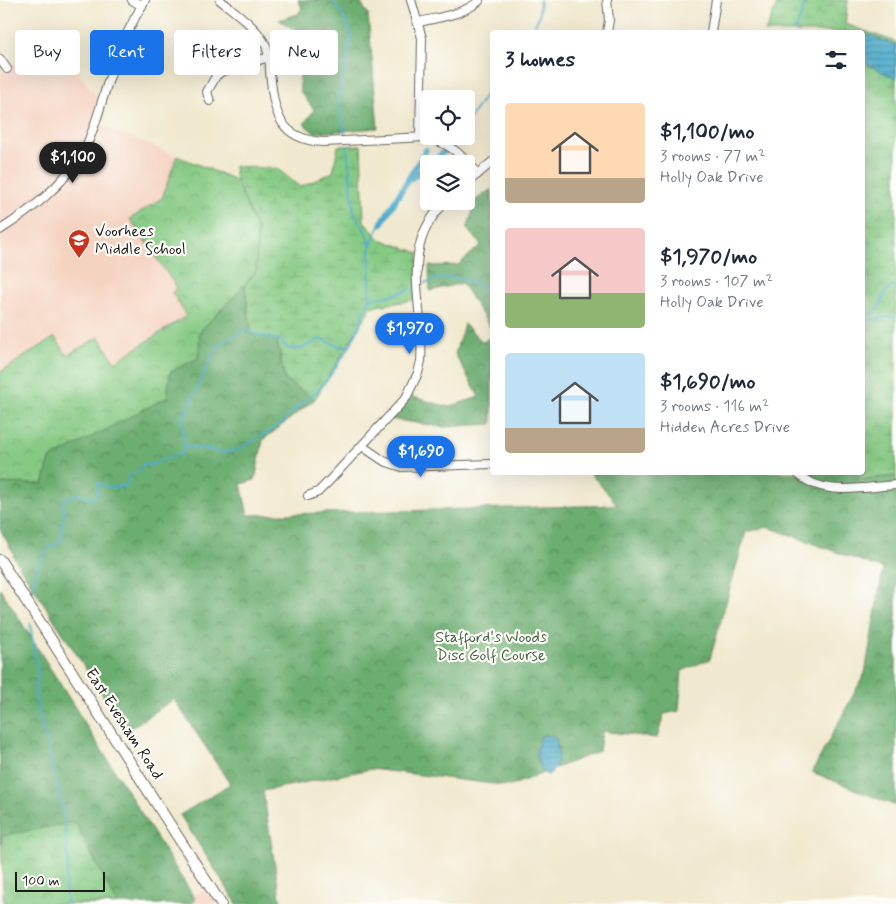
<!DOCTYPE html>
<meta charset="utf-8">
<style>
body{margin:0;font-family:Mynerve,sans-serif;background:#f6f6f7;color:#1f2937;height:100vh;display:flex;flex-direction:column;font-size:19px;white-space:nowrap}
*{box-sizing:border-box;margin:0}
p{font-size:16px;color:#747a83}
.icon{flex:none;width:28px;height:28px;fill:none;stroke:currentColor;stroke-width:2;stroke-linecap:round;stroke-linejoin:round}
.map{position:relative;flex:1;overflow:hidden}
.panel{position:absolute;left:490px;top:30px;width:375px;height:445px;display:flex;flex-direction:column;background:#fff;border-radius:5px;box-shadow:0 5px 20px #0002}
.panel>*{flex:none}
.hud{position:absolute;left:15px;top:30px;width:400px;height:45px;display:flex;gap:10px}
.fabs{position:absolute;left:420px;top:90px;display:grid;gap:10px}
.fabs a{display:grid;place-items:center;width:55px;height:55px;border-radius:5px;background:#fff;box-shadow:0 5px 20px #0002;font-size:25px}
.scale{position:absolute;left:15px;bottom:12px;width:90px;box-sizing:border-box;padding-left:5px;border:2px solid #1c1c1c;border-top:0;font-size:14px;line-height:18px;white-space:nowrap;color:#1c1c1c;-webkit-text-stroke:4px #fdfcf7;paint-order:stroke}
.price{position:absolute;translate:-50% -42px;padding:0 11px;border-radius:18px;background:#1a73e8;color:#fff;font-size:16px;line-height:32px;filter:drop-shadow(0 1px 2px #0008)}
.price::after{content:'';position:absolute;left:50%;top:30px;width:15px;height:11px;margin-left:-8px;background:inherit;clip-path:polygon(0 0,100% 0,50% 100%)}
.price.on{background:#222;color:#fff}
ul{padding:0;list-style:none}
li{display:flex;align-items:center;gap:15px;height:125px;padding:0 15px}
li span{display:grid;place-items:center;flex:none;width:140px;height:100px;border-radius:5px;color:#555}
li>.icon{margin-inline-start:auto}
span .icon{width:60px;height:60px;fill:#fffc;stroke-width:1}
li b{font-size:21px}
h2{display:flex;justify-content:space-between;align-items:center;height:60px;padding:0 15px;font-size:21px}
.chip{padding:0 18px;border-radius:5px;background:#fff;box-shadow:0 5px 20px #0002;font-size:18px;line-height:45px}
.chip.on{background:#1a73e8;color:#fff}
.map>svg:first-child{display:block}
.built{fill:#f5d3c1}
.forest{fill:url(#forest-crowns);stroke:#446446}
.wetland{fill:url(#wetland-marsh);stroke:#507250}
.park{fill:url(#park-crowns);stroke:#507250}
.water{fill:url(#water-rules);stroke:#346474}
.lines{fill:none;stroke-linecap:round;stroke-linejoin:round}
.stream{stroke:#4daccc;stroke-width:2}
.canal{stroke:#4daccc;stroke-width:6}
.minor-casing{stroke:#67645b;stroke-width:10}
.major-casing{stroke:#67645b;stroke-width:12}
.minor{stroke:#fff;stroke-width:8}
.major{stroke:#fff;stroke-width:10}
.labels{text-anchor:middle;dominant-baseline:central;stroke-width:4.5;stroke-linejoin:round;paint-order:stroke}
.poi-label{font-size:16px;fill:#1c1c1c;stroke:#fdfcf7;text-anchor:start}
.park-label{font-size:16px;fill:#466145;stroke:#fdfcf7}
.street-label{font-size:16px;fill:#1c1c1c;stroke:#fdfcf7}
</style>
<div class="map">
<svg width="896" height="904" viewBox="0 0 896 904">
<defs>
<pattern id="forest-crowns" width="20" height="18" patternUnits="userSpaceOnUse" patternTransform="scale(1.25)"><rect width="20" height="18" fill="#6cad71"/><path d="M2 6a3 3 0 1 1 6 0M12 15a3 3 0 1 1 6 0" fill="none" stroke="#588c5c"/></pattern>
<pattern id="wetland-marsh" width="20" height="14" patternUnits="userSpaceOnUse" patternTransform="scale(1.25)"><rect width="20" height="14" fill="#85c983"/><path d="M1 5h8M5 5V1M11 12h8M15 12V8" fill="none" stroke="#72ac71"/></pattern>
<pattern id="park-crowns" width="20" height="18" patternUnits="userSpaceOnUse" patternTransform="scale(1.25)"><rect width="20" height="18" fill="#85c983"/><path d="M2 6a3 3 0 1 1 6 0M12 15a3 3 0 1 1 6 0" fill="none" stroke="#72ac71"/></pattern>
<pattern id="water-rules" width="6" height="5" patternUnits="userSpaceOnUse" patternTransform="scale(1.25)"><rect width="6" height="5" fill="#4daccc"/><path d="M0 2.5h6" fill="none" stroke="#3f8ba5"/></pattern>
</defs>
<rect width="100%" height="100%" fill="#fdfcf7"/>
<filter id="ink" filterUnits="userSpaceOnUse"><feTurbulence type="fractalNoise" baseFrequency=".02" numOctaves="2"/><feDisplacementMap in="SourceGraphic" scale="10" xChannelSelector="R" yChannelSelector="G"/><feConvolveMatrix kernelMatrix="1 2 1 2 8 2 1 2 1" color-interpolation-filters="sRGB"/></filter>
<filter id="wash" filterUnits="userSpaceOnUse"><feTurbulence type="fractalNoise" baseFrequency=".0096" numOctaves="4" result="noise"/><feDisplacementMap in="SourceGraphic" scale="20" xChannelSelector="R" yChannelSelector="G"/><feGaussianBlur stdDeviation="1.12" result="paint"/><feColorMatrix in="noise" values="0 0 0 0 0 0 0 0 0 0 0 0 0 0 0 0 0 1.4 0 .05"/><feComposite in="paint" operator="in"/></filter>
<g filter="url(#wash)">
<rect width="100%" height="100%" fill="#f1e9cf"/>
<!-- built -->
<g class="built">
<polygon points="55,40 60,43 80,75 101,103 95,123 177,156 162,198 131,219 177,289 172,292 187,316 115,362 67,355 55,337 0,372 0,324 3,321 4,314 0,307 0,73 50,41"/>
<polygon points="210,886 221,904 181,904"/>
</g>
<!-- forest -->
<g class="forest">
<polygon points="298,0 359,0 368,14 378,128 314,133 304,124 314,110 300,91 300,55 312,45 300,33 279,20 298,14 302,8"/>
<polygon points="490,190 492,190 492,330 462,283 430,291 429,266 458,265 481,245 467,229 476,200"/>
<polygon points="245,285 251,333 277,340 285,380 315,399 263,440 255,480 241,484 248,515 618,505 590,473 862,472 863,465 867,472 857,480 896,476 896,806 812,772 865,673 883,569 768,527 746,532 710,659 682,671 679,711 664,714 657,738 602,731 599,751 510,786 371,769 263,791 281,904 237,904 180,815 230,784 174,699 126,731 13,556 14,554 0,529 0,485 6,483 43,484 50,459 167,397 170,372 198,358 200,331"/>
<polygon points="464,324 483,342 492,336 492,424 444,427 389,419 406,395 448,407 479,397 455,354"/>
<polygon points="0,588 195,899 192,904 55,904 23,840 0,843"/>
</g>
<!-- wetland -->
<g class="wetland">
<polygon points="779,0 848,0 845,24 896,42 896,476 855,480 867,471 862,465 862,32 765,32"/>
<polygon points="361,145 364,221 380,239 419,253 414,300 371,307 315,399 285,380 277,340 251,333 245,285 256,271 257,230 236,180 234,166 278,169 300,187 333,172 338,146"/>
</g>
<!-- park -->
<g class="park">
<polygon points="177,156 236,180 257,230 256,271 245,285 200,331 198,358 170,372 167,397 50,459 43,484 6,483 0,485 0,372 55,337 67,355 99,337 115,362 186,316 172,292 177,288 130,219 162,198"/>
<polygon points="75,822 117,904 4,904 1,836"/>
</g>
<!-- water -->
<g class="water">
<polygon points="863,33 896,45 896,79 863,62"/>
<path d="M546 735 554 737 556 739C558 752 561 769 547 775L542 771 536 755 540 737Z"/>
</g>
<g class="lines">
<!-- stream -->
<g class="stream">
<polyline points="332,0 345,18 352,37 339,93 339,105 345,133"/>
<polyline points="532,32 539,16 540,0"/>
<polyline points="795,32 806,0"/>
<polyline points="466,124 492,85"/>
<polyline points="454,140 457,136"/>
<polyline points="347,146 354,213 366,232 370,245"/>
<path d="M425 283C444 273 478 278 492 294"/>
<polyline points="370,299 393,295 410,289"/>
<path d="M862 318C892 309 875 293 896 285"/>
<polyline points="864,319 869,320 896,316"/>
<path d="M185 449 182 421 214 352 224 342 246 329 255 334 279 340 287 348 294 350 303 348 320 339C335 341 332 348 350 346"/>
<path d="M31 592C31 585 43 551 48 548 54 544 57 546 61 539 61 529 63 524 64 515 65 508 61 505 64 499L78 494C85 496 90 503 97 496V485L99 483C106 488 119 489 127 485L128 477 140 470 143 464 153 465 161 459H166L181 454 185 449 189 447 207 449 221 453 237 450 280 425 300 404 317 391 328 379 350 346 361 323 363 312 370 299V251L372 241 381 224"/>
<polyline points="30,624 38,673 36,683 36,700 64,814 68,863 65,887 67,904"/>
</g>
<!-- canal -->
<g class="canal">
<polyline points="430,164 446,150"/>
<polyline points="412,178 429,165"/>
<polyline points="381,224 426,150"/>
</g>
</g>
</g>
<g filter="url(#ink)">
<g class="lines">
<!-- minor casing -->
<g class="minor-casing">
<g id="minor">
<polyline points="132,0 142,6"/>
<path d="M220 0C236 13 257 27 266 46 269 54 270 64 270 72 274 110 277 139 323 142L426 137C451 144 462 155 478 174"/>
<polyline points="411,0 422,38 420,137"/>
<polyline points="607,0 609,20 607,32"/>
<path d="M419 22C440 17 462 15 479 1"/>
<polyline points="711,32 716,0"/>
<polyline points="0,59 7,69"/>
<polyline points="210,101 207,92 216,76 221,72 269,57"/>
<polyline points="466,184 492,162"/>
<path d="M0 230C33 209 62 186 83 152 96 129 101 101 110 76 119 49 130 25 145 0"/>
<polyline points="362,446 384,461 402,467 492,464"/>
<path d="M796 472C822 498 863 487 896 485"/>
<path d="M308 496 318 492 329 481 406 398 418 373 421 361C425 303 397 245 447 201"/>
</g>
</g>
<!-- major casing -->
<g class="major-casing">
<polyline id="major" points="0,560 221,904"/>
</g>
<!-- minor -->
<use href="#minor" class="minor"/>
<!-- major -->
<use href="#major" class="major"/>
</g>
</g>
<!-- icons -->
<defs>
<g id="school-pin" transform="scale(1.125)"><path d="M0 17L-7.5 6A9.5 9.5 0 1 1 7.5 6Z" fill="#c8321e" stroke="#fdfcf7"/><path d="M0-5L7-2L0 1L-7-2ZM-4 1L0 2.5L4 1V4Q0 6-4 4Z" fill="#fff"/></g>
</defs>
<g fill-rule="evenodd">
<use href="#school-pin" x="79" y="240"/>
</g>
<g class="labels">
<!-- poi labels -->
<g class="poi-label">
<text x="95" y="231">Voorhees<tspan x="95" dy="18">Middle School</tspan></text>
</g>
<!-- park labels -->
<g class="park-label">
<text x="491" y="637">Stafford's Woods<tspan x="491" dy="18">Disc Golf Course</tspan></text>
</g>
<!-- street labels -->
<g class="street-label">
<text transform="translate(124 724) rotate(57)">East Evesham Road</text>
</g>
</g>
</svg>
<div class="fabs">
<a><svg class="icon" aria-label="locate" viewBox="0 0 24 24"><circle cx="12" cy="12" r="6"/><path d="M12 2v4M12 18v4M2 12h4M18 12h4"/></svg></a>
<a><svg class="icon" aria-label="layers" viewBox="0 0 24 24"><path d="M12 4l9 5-9 5-9-5zM3 14l9 5 9-5"/></svg></a>
</div>
<div class="scale">100 m</div>
<b class="price on" style="left:73px;top:184px">$1,100</b>
<b class="price" style="left:410px;top:355px">$1,970</b>
<b class="price" style="left:421px;top:478px">$1,690</b>
<div class="hud">
<a class="chip">Buy</a>
<a class="chip on">Rent</a>
<a class="chip">Filters</a>
<a class="chip">New</a>
</div>
<section class="panel">
<h2>3 homes<svg class="icon" aria-label="filters" viewBox="0 0 24 24"><path d="M4 7h16M4 17h16"/><circle cx="9" cy="7" r="2"/><circle cx="15" cy="17" r="2"/></svg></h2>
<ul>
<li><span style="background:linear-gradient(#ffd9b3 75%,#b9a48a 0)"><svg class="icon" aria-label="home" viewBox="0 0 24 24"><path d="M3 11l9-7 9 7M6 9v11h12V9"/></svg></span><div><b>$1,100/mo</b><p>3 rooms · 77 m²</p><p>Holly Oak Drive</p></div></li>
<li><span style="background:linear-gradient(#f6c9c9 65%,#8fb573 0)"><svg class="icon" aria-label="home" viewBox="0 0 24 24"><path d="M3 11l9-7 9 7M6 9v11h12V9"/></svg></span><div><b>$1,970/mo</b><p>3 rooms · 107 m²</p><p>Holly Oak Drive</p></div></li>
<li><span style="background:linear-gradient(#bfe0f5 75%,#b9a48a 0)"><svg class="icon" aria-label="home" viewBox="0 0 24 24"><path d="M3 11l9-7 9 7M6 9v11h12V9"/></svg></span><div><b>$1,690/mo</b><p>3 rooms · 116 m²</p><p>Hidden Acres Drive</p></div></li>
</ul>
</section>
</div>
